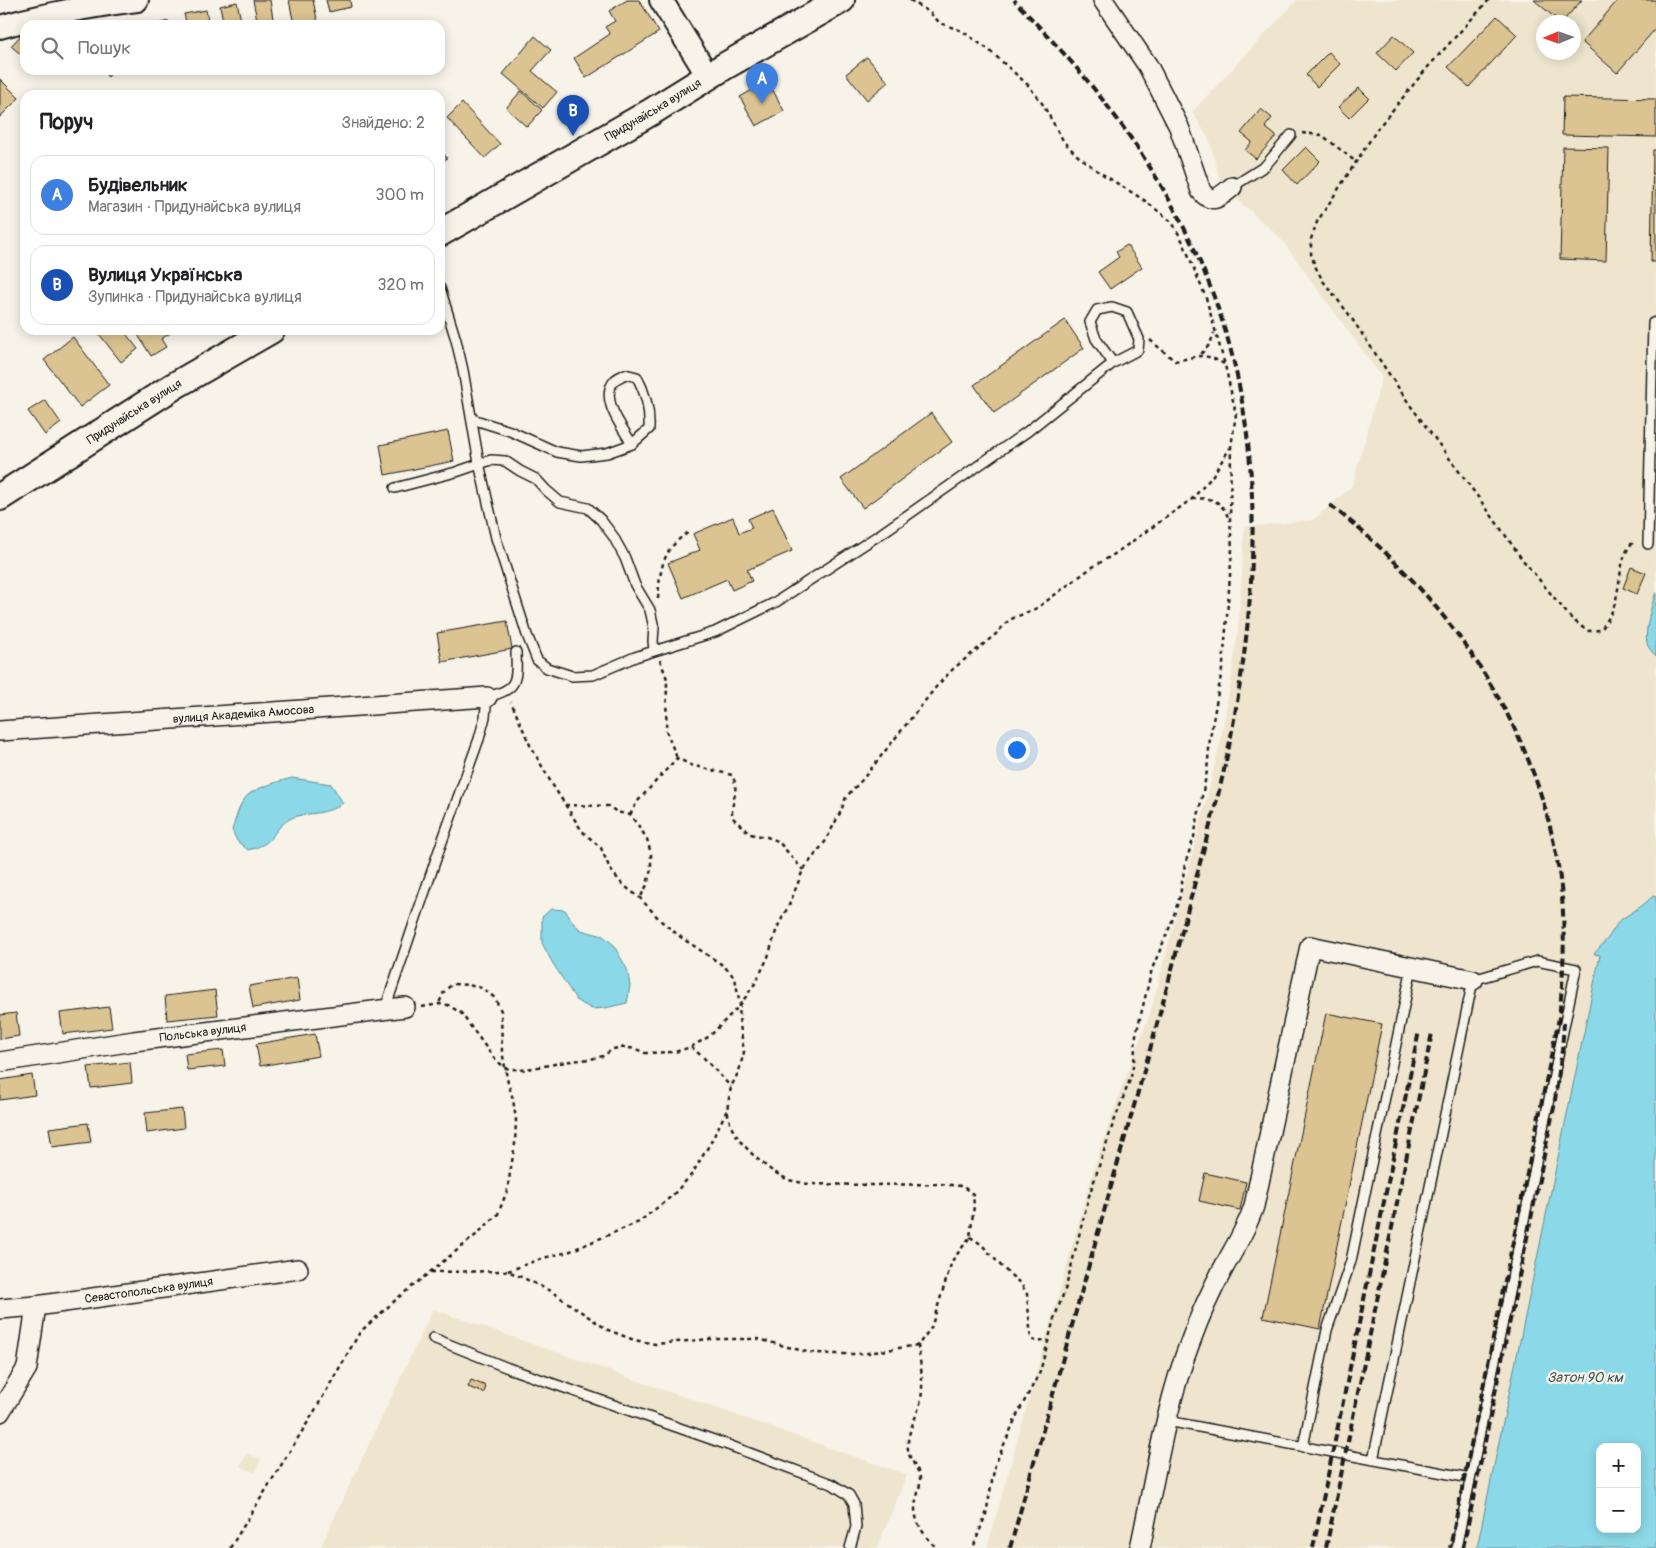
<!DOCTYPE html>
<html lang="uk">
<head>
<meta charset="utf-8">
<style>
  body { margin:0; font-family:Pangolin,sans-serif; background:#f2f2f2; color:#202124 }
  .controls { position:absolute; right:15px; bottom:15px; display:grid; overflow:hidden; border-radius:10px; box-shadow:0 2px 12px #0003 }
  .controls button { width:45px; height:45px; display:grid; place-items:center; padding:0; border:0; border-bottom:1px solid #e0e0e0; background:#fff; color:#202124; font:25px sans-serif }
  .compass { position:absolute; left:1536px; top:15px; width:45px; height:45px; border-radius:50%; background:#fff; box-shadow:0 2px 12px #0003; rotate:268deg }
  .you { position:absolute; left:1016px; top:749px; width:18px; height:18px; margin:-12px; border:4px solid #fff; border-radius:50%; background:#1a73e8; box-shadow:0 0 0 8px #1a73e833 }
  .badge { display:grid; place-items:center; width:32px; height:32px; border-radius:50%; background:#b45309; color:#fff; font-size:16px; font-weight:700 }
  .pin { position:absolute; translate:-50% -41px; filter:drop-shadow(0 1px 2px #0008) }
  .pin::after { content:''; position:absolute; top:26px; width:18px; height:15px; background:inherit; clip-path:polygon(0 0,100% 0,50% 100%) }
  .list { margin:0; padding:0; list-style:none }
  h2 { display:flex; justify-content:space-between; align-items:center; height:65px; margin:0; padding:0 20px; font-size:21px }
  h2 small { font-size:16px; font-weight:400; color:#757577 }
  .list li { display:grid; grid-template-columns:32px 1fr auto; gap:15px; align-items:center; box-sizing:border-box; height:80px; margin:0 10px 10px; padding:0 10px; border:1px solid #e0e0e0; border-radius:15px }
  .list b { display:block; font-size:19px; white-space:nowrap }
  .list p { margin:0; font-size:16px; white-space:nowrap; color:#757577 }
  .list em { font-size:16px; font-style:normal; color:#757577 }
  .icon { flex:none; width:28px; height:28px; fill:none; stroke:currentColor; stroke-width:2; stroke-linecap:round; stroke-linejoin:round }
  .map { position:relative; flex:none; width:1656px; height:1548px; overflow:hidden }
  .search { position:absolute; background:#fff; box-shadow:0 2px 12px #0003; left:20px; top:20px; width:425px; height:55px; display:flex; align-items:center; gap:12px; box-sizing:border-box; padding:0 18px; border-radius:15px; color:#757577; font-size:19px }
  .panel { position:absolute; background:#fff; box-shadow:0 2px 12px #0003; left:20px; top:90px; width:425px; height:245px; border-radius:15px }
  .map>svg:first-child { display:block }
</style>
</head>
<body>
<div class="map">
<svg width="1656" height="1548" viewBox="0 0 1656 1548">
  <rect width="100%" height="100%" fill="#f7f3e8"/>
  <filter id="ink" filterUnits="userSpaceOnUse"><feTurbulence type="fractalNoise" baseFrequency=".02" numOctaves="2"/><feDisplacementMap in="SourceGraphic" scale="10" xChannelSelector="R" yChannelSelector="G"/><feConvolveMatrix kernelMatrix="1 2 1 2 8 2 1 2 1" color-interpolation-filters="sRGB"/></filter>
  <g filter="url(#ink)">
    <path fill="#efe5ce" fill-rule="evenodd" d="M1297,0H1656V897L1653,896L1643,905L1619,921L1608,938L1594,954L1600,955L1477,1548H987L1095,1165L1119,1095L1150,1014L1207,798L1220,743L1230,687L1238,630L1242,573L1244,527L1313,520L1352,486L1382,377L1280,238L1236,198L1235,191L1228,184L1221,183L1209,139L1192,112ZM1544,22H1574V52H1544Z
      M433,1309L907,1475L877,1548H320Z
      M247,1453L261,1459L255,1473L240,1466Z"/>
    <path fill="#8bd9e8" stroke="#5f8d96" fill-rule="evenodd" d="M1656,592V656C1653,653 1648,648 1647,643C1644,632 1652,603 1656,592Z
      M292,778L331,784L343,803C338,806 332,810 326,811C313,815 299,813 288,820C269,833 277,843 248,850L237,841L232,830C236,819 239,803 248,795C255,788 283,780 292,778Z
      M1653,896L1656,897V1548H1477L1600,955L1594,954L1608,938L1619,921L1643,905ZM1600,1447H1637V1529H1600Z
      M551,909L565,910L574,924L581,930L603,936L613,944L627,969L630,986L627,1003L605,1008L592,1009L577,1001L552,962L542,943V917Z"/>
    <path fill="#dbc392" stroke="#1c1c1c" d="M253,0H270L274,25H258Z
      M289,0H313L318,24L294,25Z
      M326,0H350L351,7L329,12Z
      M627,0H639L659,32L586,78L574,58L610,34L605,27L615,21L609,11Z
      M1534,0H1582L1562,22H1560Z
      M1618,0H1656V28L1617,73L1582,42Z
      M237,2L242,25H224L220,6Z
      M206,10L209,25H187L184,14Z
      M1497,16L1517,35L1469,87L1448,67Z
      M169,21L170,25H156V24Z
      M22,34L25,37V58L11,46Z
      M1394,35L1413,53L1396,71L1377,53Z
      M535,36L551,50L532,71L557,92L543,108L503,74Z
      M1329,52L1340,64L1317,87L1306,75Z
      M867,57L888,82L867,100L846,74Z
      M101,70H114L108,77Z
      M0,79L19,98L0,117Z
      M768,81L784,111L756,126L740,97Z
      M1359,88L1369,98L1349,118L1338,107Z
      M521,91L542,110L527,127L506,108Z
      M1563,97L1656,99V137L1562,135Z
      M462,103L500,144L485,158L447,118Z
      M1261,109L1272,118L1265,127L1276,136L1256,159L1245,150L1252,142L1241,133Z
      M1306,147L1320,161L1297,185L1283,170Z
      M1563,147L1609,148L1606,261L1560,259Z
      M440,149L447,158L440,164Z
      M1653,150H1656V262H1651Z
      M1127,245L1142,267L1110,289L1098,272L1119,257L1116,252Z
      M1065,320L1084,348L994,413L974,385Z
      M96,330H123L138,349L121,362Z
      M135,330H175L161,339L166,347L151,356Z
      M73,337L109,385L80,407L44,360Z
      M45,400L61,423L45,435L28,411Z
      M931,413L952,442L863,508L841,479Z
      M448,431L454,461L385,475L380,445Z
      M773,508L792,551L747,570L752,581L732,590L727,579L683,598L668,563L700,550L693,534L733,517L739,533L752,528L748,519Z
      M1631,567L1646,573L1637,594L1623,588Z
      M507,621L512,649L442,662L437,633Z
      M297,978L300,1000L253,1008L249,986Z
      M215,990L218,1015L167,1020L165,996Z
      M109,1007L112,1028L63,1034L60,1013Z
      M16,1013L19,1036L0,1039V1015Z
      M1326,1013L1382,1024L1320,1329L1263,1317Z
      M315,1034L319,1056L260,1066L256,1044Z
      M223,1050L225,1066L187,1070L185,1054Z
      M130,1062L132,1083L91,1088L88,1067Z
      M32,1075L35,1095L0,1100V1080Z
      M182,1109L184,1128L147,1133L145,1113Z
      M88,1123L91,1142L52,1147L49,1128Z
      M1205,1173L1246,1182L1240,1210L1199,1201Z
      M471,1380L486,1386L484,1393L468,1387Z"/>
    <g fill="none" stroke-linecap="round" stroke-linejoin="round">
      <g stroke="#1c1c1c" stroke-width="12">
        <path id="service" d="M1232,187L1265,166L1291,135
          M440,288L456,340L463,370L479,463L496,538L527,635L537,660L547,668L572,676L593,675L635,657L715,632L776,602L882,533L1028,431L1113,363L1138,350L1139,339L1127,312L1112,307L1097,310L1090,322L1096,339L1113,363
          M472,419L510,431L557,452L581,456L607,453L632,444L649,429C650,409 646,394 637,377L625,374C622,376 617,378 615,380C598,398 623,428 632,444
          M395,488L456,472L491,460L505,461L520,471L536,479L546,490L560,502L588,508L601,520L613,536L625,558L635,585L650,610L654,628L653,641L654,650
          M1648,544L1653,323L1656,322
          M385,1009L438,853L479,739L485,717L487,697C517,689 517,683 516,652
          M433,1338L508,1368L728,1445L832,1484L849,1495L854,1504L856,1527L850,1548
          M1167,1421L1470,1478
          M1303,1447L1327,1330L1351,1261L1412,967
          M1373,1460L1473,980L1537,961L1576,969L1456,1548"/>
      </g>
      <g stroke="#1c1c1c" stroke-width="22">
        <g id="minor">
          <path d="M1103,0L1148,66L1179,127L1201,191C1212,205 1220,197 1232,187"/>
          <path id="s1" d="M0,731L487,697"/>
          <path id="s2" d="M0,1062L134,1041L405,1007"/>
          <path id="s3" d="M0,1309L36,1306L298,1269"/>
          <path d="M0,1412L27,1368L36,1306"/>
          <path d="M1140,1548C1155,1479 1165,1406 1191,1340C1200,1315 1211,1291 1224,1267C1235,1247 1247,1228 1254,1206L1310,946L1473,980"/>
        </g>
      </g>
      <g stroke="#1c1c1c" stroke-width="26">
        <path id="tertiary" d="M661,0L708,76
          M0,27C45,14 90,6 137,0"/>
      </g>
      <g stroke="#1c1c1c" stroke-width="30">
        <g id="secondary">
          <path id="s4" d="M440,233L651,112L725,66L841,0"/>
          <path id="s5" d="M0,497L174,386L271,330"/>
        </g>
      </g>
      <path stroke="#1c1c1c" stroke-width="2.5" stroke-dasharray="4 4" stroke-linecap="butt" d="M910,0L929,12L940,23L962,31L989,50L1028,85L1042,103L1064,142L1078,156L1099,172L1144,200L1172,222L1183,242L1206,298L1225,365L1236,414L1231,447L1230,520L1232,549L1226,629L1223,664L1210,738L1207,771L1194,837L1185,864L1180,896L1171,924L1152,969L1136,1035L1134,1061L1131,1077L1112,1127L1089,1196L1066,1287L1054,1319L1040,1372L1018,1413L995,1465L986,1514L973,1548
        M1489,0L1427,68L1378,128L1317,222L1311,239V254L1315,266L1323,281L1348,313L1410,405L1489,512L1522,559L1571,618L1587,631L1601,630C1609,618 1615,608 1617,594C1621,576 1620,559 1631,544H1637
        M1302,133L1322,135L1356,162
        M1150,340L1175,361C1198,357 1202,351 1224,364
        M1201,354L1210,344L1214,333
        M1192,499C1212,497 1221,500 1229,519
        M658,599C660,569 662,549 689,532
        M660,660L667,679L666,731L677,758
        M565,805L608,806L617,812L630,815L638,825L647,839L651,854V869L647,885L640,898
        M630,815L637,802L677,758L691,765L732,775C740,790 731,801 732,817L750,834L767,837L778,841L803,870
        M422,1007L439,1004L448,1005L461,1013L493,1057L505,1068L522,1070L571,1061L591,1059L603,1056L613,1049L623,1047L636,1049L645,1053L675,1052L691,1047L710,1036L740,1005L756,982L768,957L777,928L790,903L803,870L825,842L841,811L846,797L862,780L936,687L953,669L996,634L1009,620L1037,608L1091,568L1113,555L1192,499L1211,478L1230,448
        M691,1047L704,1058L731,1087
        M970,1237L981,1244L1004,1269L1021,1284L1027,1294L1031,1339L1038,1342L1048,1340
        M508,1271L543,1258L568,1252L639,1222L673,1195L692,1174L711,1142L727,1110
        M431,1272L508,1271L530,1281L552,1292L608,1330L634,1340L655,1344L710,1339H758L807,1352L831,1354H862L918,1345L931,1328L952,1261L970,1237L974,1206L973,1194L962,1186L941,1184L870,1185L808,1184L788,1180L771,1170L755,1157L740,1141L731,1127L727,1110L731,1087L739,1071L744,1052L739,1018L740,1005L735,978L724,966L682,938L661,921L640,898L622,884L610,869L601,848L582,831L552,784L530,745L511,702
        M918,1345C920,1362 924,1381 921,1399C918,1417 906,1431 908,1450C909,1460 919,1468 920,1478C921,1489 915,1498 915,1508C915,1524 926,1538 937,1548
        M230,1548L314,1412L360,1332L399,1297L476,1235L498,1214L507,1191L515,1144L516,1120L513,1099L508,1083L502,1051L501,1011L495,998L482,988L468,985L452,984L444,992L439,1003"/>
      <use href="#service" stroke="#f7f3e8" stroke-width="9"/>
      <use href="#minor" stroke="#f7f3e8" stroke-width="19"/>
      <use href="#tertiary" stroke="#f7f3e8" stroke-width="22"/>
      <use href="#secondary" stroke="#f7f3e8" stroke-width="26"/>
      <path stroke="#1c1c1c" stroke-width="4" stroke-dasharray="8 4" stroke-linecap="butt" d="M1330,505C1448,596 1540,729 1560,879C1566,926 1564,972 1559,1018L1450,1548
        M1010,1548C1054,1391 1097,1234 1142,1078C1160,1014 1177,950 1194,886C1206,838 1221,790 1230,741C1254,617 1264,487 1234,363C1211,267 1163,177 1102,99C1075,64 1044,32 1014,0
        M1313,1548L1419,1031
        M1326,1548L1432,1033
        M1463,1548L1554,1107L1562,1050L1564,1023"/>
    </g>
  </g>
  <g text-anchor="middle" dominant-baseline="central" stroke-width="4.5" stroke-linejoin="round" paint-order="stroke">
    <g font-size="12" fill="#1c1c1c" stroke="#f7f3e8">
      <text stroke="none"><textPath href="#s4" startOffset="246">Придунайська вулиця</textPath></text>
      <text stroke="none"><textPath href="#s5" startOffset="159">Придунайська вулиця</textPath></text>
      <text stroke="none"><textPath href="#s1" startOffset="244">вулиця Академіка Амосова</textPath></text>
      <text stroke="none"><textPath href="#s2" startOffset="205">Польська вулиця</textPath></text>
      <text stroke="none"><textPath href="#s3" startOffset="150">Севастопольська вулиця</textPath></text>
    </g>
    <g font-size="14" font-style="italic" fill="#3d5559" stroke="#f7f3e8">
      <text x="1585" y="1377">Затон 90 км</text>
    </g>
  </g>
</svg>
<div class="controls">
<button>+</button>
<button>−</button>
</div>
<svg class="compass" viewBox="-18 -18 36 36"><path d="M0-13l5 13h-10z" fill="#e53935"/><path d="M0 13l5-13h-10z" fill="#757577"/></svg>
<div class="you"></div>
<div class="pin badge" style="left:762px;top:104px;background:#3f7fe0">A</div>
<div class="pin badge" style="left:573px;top:136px;background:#1a4fb4">B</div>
<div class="search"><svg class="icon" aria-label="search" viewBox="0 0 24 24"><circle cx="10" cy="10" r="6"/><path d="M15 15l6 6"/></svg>Пошук</div>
<section class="panel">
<h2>Поруч<small>Знайдено: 2</small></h2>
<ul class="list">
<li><span class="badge" style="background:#3f7fe0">A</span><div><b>Будівельник</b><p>Магазин · Придунайська вулиця</p></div><em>300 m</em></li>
<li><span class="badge" style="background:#1a4fb4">B</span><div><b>Вулиця Українська</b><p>Зупинка · Придунайська вулиця</p></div><em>320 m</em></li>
</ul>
</section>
</div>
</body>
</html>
